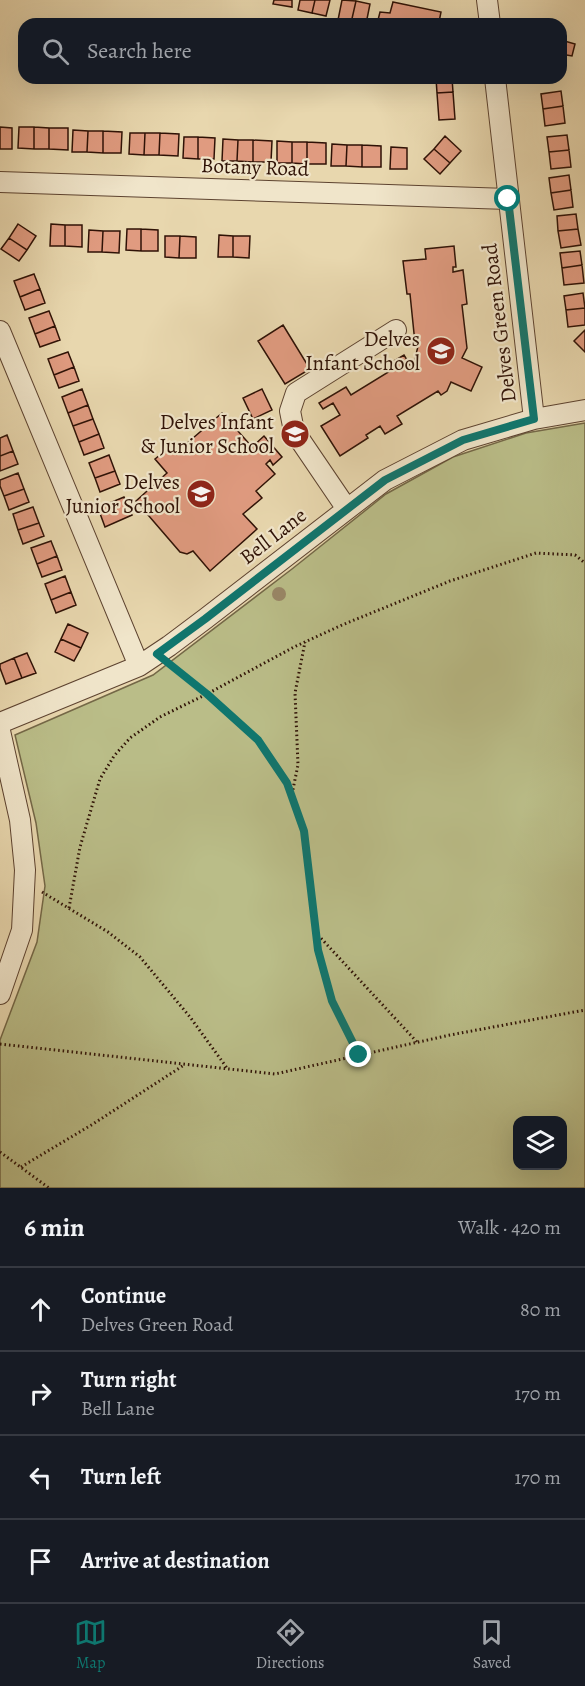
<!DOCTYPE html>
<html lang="en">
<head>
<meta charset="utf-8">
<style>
  body { margin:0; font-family:Alegreya,serif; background:#20242c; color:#f1f3f6 }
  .controls { position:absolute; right:18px; bottom:18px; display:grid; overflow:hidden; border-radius:12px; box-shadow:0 6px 24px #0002 }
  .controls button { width:54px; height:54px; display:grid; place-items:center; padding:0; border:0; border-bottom:2px solid #363941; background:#171b24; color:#f1f3f6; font:30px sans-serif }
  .stop { position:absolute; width:18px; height:18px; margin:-14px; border:4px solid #0f766e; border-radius:50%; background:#fff }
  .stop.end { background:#0f766e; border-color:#fff; box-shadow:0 2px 6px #0008 }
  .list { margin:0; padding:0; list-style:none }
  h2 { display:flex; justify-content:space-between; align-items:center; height:78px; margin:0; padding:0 24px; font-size:26px }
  h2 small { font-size:20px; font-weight:400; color:#9ea1a6 }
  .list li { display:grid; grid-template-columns:39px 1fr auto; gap:18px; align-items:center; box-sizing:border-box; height:84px; padding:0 24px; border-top:2px solid #363941 }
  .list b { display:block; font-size:22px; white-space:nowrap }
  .list p { margin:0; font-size:20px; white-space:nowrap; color:#9ea1a6 }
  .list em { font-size:20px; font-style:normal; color:#9ea1a6 }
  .icon { flex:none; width:33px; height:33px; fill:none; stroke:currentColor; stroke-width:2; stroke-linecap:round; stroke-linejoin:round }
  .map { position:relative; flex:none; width:585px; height:1188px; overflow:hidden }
  .search { position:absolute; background:#171b24; box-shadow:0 6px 24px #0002; left:18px; right:18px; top:18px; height:66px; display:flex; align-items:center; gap:15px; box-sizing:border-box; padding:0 21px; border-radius:18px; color:#9ea1a6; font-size:22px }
  .sheet { height:414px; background:#171b24 }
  nav { display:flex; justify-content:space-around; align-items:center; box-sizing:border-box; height:84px; border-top:2px solid #363941; background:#171b24; font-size:16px; color:#9ea1a6 }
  nav a { display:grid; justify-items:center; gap:3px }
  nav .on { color:#0f766e }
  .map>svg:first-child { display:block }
</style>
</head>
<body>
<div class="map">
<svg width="585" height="1188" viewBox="0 0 585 1188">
  <rect width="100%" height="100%" fill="#e8d7ae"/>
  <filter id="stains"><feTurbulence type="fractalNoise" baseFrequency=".00333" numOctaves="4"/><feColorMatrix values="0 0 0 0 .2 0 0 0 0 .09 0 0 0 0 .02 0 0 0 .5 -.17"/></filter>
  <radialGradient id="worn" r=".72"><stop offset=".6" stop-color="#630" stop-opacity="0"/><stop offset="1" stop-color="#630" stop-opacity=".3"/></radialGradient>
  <path fill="#babd88" stroke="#746847" stroke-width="1.5" fill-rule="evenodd" d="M585,423V1188H0V1040L37,942L45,886L36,823L15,735L153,675L292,569L386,494L453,457L526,433ZM518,1120H562V1166H518Z"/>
  <path fill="#e09b80" stroke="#2f1206" stroke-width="1.5" d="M274,0H292V7L273,4Z
    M300,0H315L312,13L298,10Z
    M315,0H330L326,16L312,13Z
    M342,0L356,1L351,23L338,20Z
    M356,1L370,4L366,24L351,23Z
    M393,2L441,12L439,22L446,24H377L380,12L390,13Z
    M561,40L575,44L572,56L561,54Z
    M436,78H452L453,92L437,93Z
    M561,91L563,106L543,109L541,94Z
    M453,92L455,119L439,120L437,93Z
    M563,106L565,123L545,126L543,109Z
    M0,127L12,128V149H0Z
    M19,127H34V149L18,148Z
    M34,127L49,128V149H34Z
    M49,128H68V150L49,149Z
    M73,130L88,131L87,152H72Z
    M88,131H103V153L87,152Z
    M103,131L122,132L121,153H103Z
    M130,133H145L144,155L129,154Z
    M145,133H160L159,155H144Z
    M160,133L179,134L178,156L159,155Z
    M567,135L569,150L549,152L547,137Z
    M445,136L461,151L450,163L434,149Z
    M184,137H198V159L183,158Z
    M198,137L215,138L214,159H198Z
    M223,139L238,140L237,161H222Z
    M238,140H253V162L237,161Z
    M253,140L272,141L271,162H253Z
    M277,141L292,142V163H277Z
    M292,142H307V164L292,163Z
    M307,142L326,143V164H307Z
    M332,144L347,145L346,166H331Z
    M347,145H362V167L346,166Z
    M362,145L381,146V167H362Z
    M391,147L407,148V169H390Z
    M434,149L450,163L440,174L424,159Z
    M569,150L571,167L551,169L549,152Z
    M569,175L571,190L551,193L549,178Z
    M571,190L573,207L554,210L551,193Z
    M576,214L578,229L558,231L557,216Z
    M18,224L36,236L27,250L9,238Z
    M51,224L65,225V246H50Z
    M65,225H82V247L65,246Z
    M127,229H141V251L126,250Z
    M141,229L158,230V251H141Z
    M578,229L581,245L561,248L558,231Z
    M89,230L103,231L102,252H88Z
    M103,231H120L119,253L102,252Z
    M219,235L233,236V257H218Z
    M165,236H180L179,258L165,257Z
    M180,236L196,237V258H179Z
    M233,236H250L249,258L233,257Z
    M9,238L27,250L19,261L1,249Z
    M454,246L456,267H453V272L463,270L467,304L462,305L467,348L462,358L482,367L471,391L451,382L447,391L441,395L438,391L397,416L402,424L385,434L380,426L366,435L368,438L340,456L321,426L340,415L333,403L323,409L319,403L346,387L351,395L395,368L392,362L404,355L410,365L414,363L419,342L415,343L410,294H407L403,261L426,259L425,249Z
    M580,251L582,265L562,268L560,253Z
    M582,265L584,283L564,285L562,268Z
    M34,274L40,289L20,297L14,281Z
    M40,289L45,303L25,310L20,297Z
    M583,293L585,308L566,310L564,296Z
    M585,308V325L568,327L566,310Z
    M49,311L55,326L35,334L29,318Z
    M283,325L310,369L285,384L258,341Z
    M55,326L60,340L40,347L35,334Z
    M585,330V352L574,341Z
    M68,352L74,367L54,375L48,359Z
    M74,367L79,381L59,388L54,375Z
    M82,389L88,405L68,413L62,397Z
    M262,389L272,410L253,419L243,398Z
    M88,405L93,419L73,426L68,413Z
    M222,413L252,447L264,436L282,457L273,465L270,460L266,464L275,474L256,491L262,498L243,514L257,529L210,571L193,551L187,554L180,552L136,501L167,473L155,459L167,449L165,446L170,442L178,451Z
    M93,419L99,434L79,442L73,426Z
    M99,434L104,448L84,455L79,442Z
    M7,435L13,451L0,456V438Z
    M13,451L18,464L0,471V456Z
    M109,455L115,471L95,478L89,463Z
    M115,471L120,484L100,492L95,478Z
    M18,473L24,489L4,496L0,486V480Z
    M24,489L29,502L9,510L4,496Z
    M124,497L132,515L105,527L98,508Z
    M33,507L39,523L18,530L13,514Z
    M39,523L44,536L23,544L18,530Z
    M51,541L57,556L37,564L31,548Z
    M57,556L62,570L42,577L37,564Z
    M65,576L71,592L51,600L45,584Z
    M71,592L76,605L56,613L51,600Z
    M68,624L88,633L81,648L61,639Z
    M61,639L81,648L74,661L55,652Z
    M27,653L36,673L22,678L14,658Z
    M14,658L22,678L6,684L0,668V664Z"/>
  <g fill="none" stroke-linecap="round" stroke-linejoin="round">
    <g stroke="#5d4330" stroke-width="22">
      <path id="minor" d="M487,0L490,24
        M495,78L534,419
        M0,182L508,199
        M0,331L139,666
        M347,509L294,431L290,411L296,393L396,330
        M0,723L139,666L169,646L205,619L385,480L463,440L534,419L585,410
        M0,731L20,820L25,870L22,930L0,994"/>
    </g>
    <path stroke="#2f1206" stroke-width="3" stroke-dasharray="1.5 3" stroke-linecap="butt" d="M173,666L207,694L258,740L287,783L304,831L318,950L332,1001L359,1055
      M292,794L298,765L295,693L305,642
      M42,892L108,932L140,957L190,1017L227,1068
      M69,908L80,847L100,779L114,756L130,738L160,717L207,694L294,647L342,625L450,581L536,553L575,555L585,563
      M318,935L417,1042
      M0,1044L275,1074L450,1035L585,1010
      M0,1152L49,1188
      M21,1167L93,1124L184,1065"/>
    <use href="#minor" stroke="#f0e5ca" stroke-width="20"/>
  </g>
  <circle fill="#998767" cx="279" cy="594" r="7"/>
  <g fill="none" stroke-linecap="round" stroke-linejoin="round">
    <path stroke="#0f766e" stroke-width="8" d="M359,1055L332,1001L318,950L304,831L287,783L258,740L207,694L157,654L205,619L385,480L463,440L534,419L508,199"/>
  </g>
  <defs>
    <g id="school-disc" transform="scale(1.5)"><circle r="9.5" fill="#8f2418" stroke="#f0e5ca"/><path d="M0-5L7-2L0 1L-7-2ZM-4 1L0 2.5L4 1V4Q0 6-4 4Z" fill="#fff"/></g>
  </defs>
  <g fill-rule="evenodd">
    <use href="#school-disc" x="441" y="351"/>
    <use href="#school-disc" x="295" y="434"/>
    <use href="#school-disc" x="201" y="494"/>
  </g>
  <g text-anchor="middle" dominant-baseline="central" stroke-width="4.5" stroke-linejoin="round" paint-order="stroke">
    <g font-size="21" fill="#2f1206" stroke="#f0e5ca">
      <text transform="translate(255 167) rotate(2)">Botany Road</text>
      <text transform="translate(499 323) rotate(-97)">Delves Green Road</text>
      <text transform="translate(273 536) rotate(-38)">Bell Lane</text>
    </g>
    <g font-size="21" fill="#2f1206" stroke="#f0e5ca" text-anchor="end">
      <text x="420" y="339">Delves<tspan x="420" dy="24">Infant School</tspan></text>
      <text x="274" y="422">Delves Infant<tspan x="274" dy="24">&amp; Junior School</tspan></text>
      <text x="180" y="482">Delves<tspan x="180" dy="24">Junior School</tspan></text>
    </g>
  </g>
  <rect width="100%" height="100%" filter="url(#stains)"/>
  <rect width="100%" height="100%" fill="url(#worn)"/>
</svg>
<div class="controls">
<button><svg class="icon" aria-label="layers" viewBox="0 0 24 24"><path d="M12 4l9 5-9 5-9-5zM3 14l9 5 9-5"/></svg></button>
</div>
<div class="stop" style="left:508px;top:199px"></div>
<div class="stop end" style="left:359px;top:1055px"></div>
<div class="search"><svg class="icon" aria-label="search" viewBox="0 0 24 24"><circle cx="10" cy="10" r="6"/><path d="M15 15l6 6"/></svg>Search here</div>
</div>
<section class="sheet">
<h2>6 min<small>Walk · 420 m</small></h2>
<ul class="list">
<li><svg class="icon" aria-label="ahead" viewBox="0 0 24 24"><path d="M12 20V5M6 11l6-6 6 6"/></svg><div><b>Continue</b><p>Delves Green Road</p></div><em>80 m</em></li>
<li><svg class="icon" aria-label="right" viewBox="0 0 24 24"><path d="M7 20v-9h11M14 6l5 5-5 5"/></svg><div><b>Turn right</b><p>Bell Lane</p></div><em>170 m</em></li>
<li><svg class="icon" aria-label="left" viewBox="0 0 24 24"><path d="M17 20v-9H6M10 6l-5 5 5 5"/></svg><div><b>Turn left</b></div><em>170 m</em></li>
<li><svg class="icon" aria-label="arrive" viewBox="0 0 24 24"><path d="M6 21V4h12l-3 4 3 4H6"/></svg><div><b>Arrive at destination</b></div></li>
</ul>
</section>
<nav>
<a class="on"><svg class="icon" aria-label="map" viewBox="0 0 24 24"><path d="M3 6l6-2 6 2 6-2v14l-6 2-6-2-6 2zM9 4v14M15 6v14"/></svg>Map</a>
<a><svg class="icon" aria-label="directions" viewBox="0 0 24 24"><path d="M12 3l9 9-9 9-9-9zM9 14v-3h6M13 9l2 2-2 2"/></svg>Directions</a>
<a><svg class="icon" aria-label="saved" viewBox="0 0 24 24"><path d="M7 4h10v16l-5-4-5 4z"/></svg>Saved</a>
</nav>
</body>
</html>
